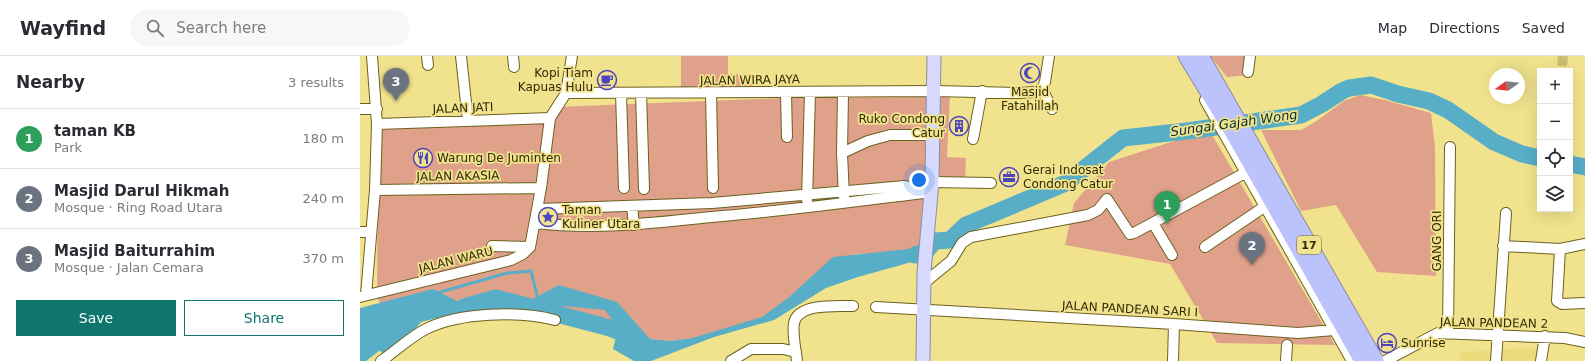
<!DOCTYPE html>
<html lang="en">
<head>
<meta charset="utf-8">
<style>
  body { margin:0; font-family:"DejaVu Sans",sans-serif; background:#f7f7f7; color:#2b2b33 }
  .controls { position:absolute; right:12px; top:12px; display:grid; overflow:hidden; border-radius:0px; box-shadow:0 4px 16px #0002 }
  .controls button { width:36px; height:36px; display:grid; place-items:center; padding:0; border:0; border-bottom:1px solid #e1e1e2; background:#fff; color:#2b2b33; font:20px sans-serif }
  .compass { position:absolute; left:1129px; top:12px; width:36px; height:36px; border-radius:50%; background:#fff; box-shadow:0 4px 16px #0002; rotate:255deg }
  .you { position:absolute; left:559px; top:124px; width:14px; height:14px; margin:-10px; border:3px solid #fff; border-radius:50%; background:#1a73e8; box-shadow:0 0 0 6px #1a73e833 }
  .badge { display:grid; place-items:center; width:26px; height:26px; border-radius:50%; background:#0f766e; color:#fff; font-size:13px; font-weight:700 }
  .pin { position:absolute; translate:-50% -33px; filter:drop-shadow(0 1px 2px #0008) }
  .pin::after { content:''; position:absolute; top:21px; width:14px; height:12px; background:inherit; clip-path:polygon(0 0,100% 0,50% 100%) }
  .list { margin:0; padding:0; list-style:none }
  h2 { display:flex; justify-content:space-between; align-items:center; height:52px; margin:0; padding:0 16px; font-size:17px }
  h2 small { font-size:13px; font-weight:400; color:#7c7c81 }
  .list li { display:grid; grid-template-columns:26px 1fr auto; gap:12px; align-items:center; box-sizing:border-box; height:60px; padding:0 16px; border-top:1px solid #e1e1e2 }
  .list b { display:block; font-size:15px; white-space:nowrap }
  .list p { margin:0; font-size:13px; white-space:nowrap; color:#7c7c81 }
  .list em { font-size:13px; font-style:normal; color:#7c7c81 }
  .actions { display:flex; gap:8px; padding:12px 16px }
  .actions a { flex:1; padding:9px 0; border:1px solid #0f766e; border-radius:0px; text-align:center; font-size:14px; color:#0f766e }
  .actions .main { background:#0f766e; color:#fff }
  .icon { flex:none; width:22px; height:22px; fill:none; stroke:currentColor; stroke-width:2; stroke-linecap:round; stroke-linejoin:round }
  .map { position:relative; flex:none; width:1225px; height:305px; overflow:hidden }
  header { display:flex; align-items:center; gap:24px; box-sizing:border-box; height:56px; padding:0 20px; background:#fff; border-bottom:1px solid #e1e1e2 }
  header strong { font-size:19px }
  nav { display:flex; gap:22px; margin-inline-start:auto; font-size:14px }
  .search { width:280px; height:36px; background:#f7f7f7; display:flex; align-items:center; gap:10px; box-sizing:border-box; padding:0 14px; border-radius:22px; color:#7c7c81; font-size:15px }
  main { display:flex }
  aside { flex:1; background:#fff }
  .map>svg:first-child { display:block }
</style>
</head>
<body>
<header>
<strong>Wayfind</strong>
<div class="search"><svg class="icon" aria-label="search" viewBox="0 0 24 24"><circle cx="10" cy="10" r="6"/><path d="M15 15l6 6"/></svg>Search here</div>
<nav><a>Map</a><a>Directions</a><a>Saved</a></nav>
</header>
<main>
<aside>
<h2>Nearby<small>3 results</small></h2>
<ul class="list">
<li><span class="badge" style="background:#2e9e5b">1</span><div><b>taman KB</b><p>Park</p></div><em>180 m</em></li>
<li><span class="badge" style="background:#6b7280">2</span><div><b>Masjid Darul Hikmah</b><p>Mosque · Ring Road Utara</p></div><em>240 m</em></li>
<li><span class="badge" style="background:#6b7280">3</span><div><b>Masjid Baiturrahim</b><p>Mosque · Jalan Cemara</p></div><em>370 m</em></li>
</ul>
<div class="actions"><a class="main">Save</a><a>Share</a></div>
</aside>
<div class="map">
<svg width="1225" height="305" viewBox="0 0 1225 305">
  <rect width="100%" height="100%" fill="#f1e38d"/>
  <path fill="#ecdc7d" d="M1183,291L1181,305H1100V296Z"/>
  <path fill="#e0a18b" d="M321,0H368V18H394V37L321,38Z
    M850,0H892L891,19L867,21Z
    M577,38L590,39L587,101L606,102L605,130L575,129Z
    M1000,39L1025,44L1071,57L1075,91L1076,220L1017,216L976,149L941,155L901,74H941L958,64L984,45Z
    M571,41L569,138L565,196L495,198L403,262L332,282L310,285L290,283L136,242L33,273L17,241L18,71L190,63L196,51L425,42Z
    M851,77L975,289L857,287L810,208L705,189L714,147L749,106L836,78Z"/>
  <path fill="#58adc7" d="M577,190L573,200L498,221L466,232L414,264L354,281L291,305H274L253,293L258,272L245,254L203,250L159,256L112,253L61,266L45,286L26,300L10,286L0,296V252L73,233L99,246L129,245L165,247L199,229L257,246L290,283L310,285L332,282L402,261L428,242L473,201Z"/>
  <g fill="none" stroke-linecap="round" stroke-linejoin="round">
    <path stroke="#58adc7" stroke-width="3" d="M77,237L147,217L171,215L178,243"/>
    <path stroke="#58adc7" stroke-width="17" d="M1210,108L1225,111
      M555,199L565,196L575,185L590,184L606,169L706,127L763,82L827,75L941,59L962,48L982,35L989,32L1011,29L1038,38L1069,45L1088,54L1134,86L1162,98L1180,102
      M104,251L136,242L250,272L278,283
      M0,299L32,274"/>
    <path stroke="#cabe72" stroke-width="10" stroke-dasharray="10 5" stroke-linecap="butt" d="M1202,10L1203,0"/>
    <g stroke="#6c611f" stroke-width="12">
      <path id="minor" d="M67,0L68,9
        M101,0L108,65
        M153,0L154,11
        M888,16L890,0
        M682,33L685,26L689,0
        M682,33L692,53
        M206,37L575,35L659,37L675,36L682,33
        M261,37L264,132
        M281,37L284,133
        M426,37L427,81
        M483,37L482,97L484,141
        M351,38L353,132
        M845,44L992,305
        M0,53H17
        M17,68L190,62
        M613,83L622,35
        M482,97L508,85L530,79H573
        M572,126L631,127
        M15,134L181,132
        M447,144L450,37
        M272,150L274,169
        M178,153L352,147L545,130L549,131L552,138
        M176,167C235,174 293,167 351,161C425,155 498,145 571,136
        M793,167L812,199
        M0,176H11
        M132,190L170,191
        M1143,190L1200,193L1197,245L1202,248L1225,247
        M845,191L904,151
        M1200,193L1225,188
        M564,227L591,205L602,187L611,181L728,159L738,154L747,143L770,178L774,177L885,117
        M6,239L15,134L17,68L12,0
        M0,241L151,204L163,198L170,191L181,132L190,62L206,37L212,0
        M516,251L814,268L938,277L974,274
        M1088,278L1090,91
        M21,305C36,295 50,281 66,273C100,256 159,255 195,264
        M371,305L391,293H423L436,296
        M437,305C436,294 432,279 434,267C438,247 477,250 493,250
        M813,305L814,268
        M926,305L927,289
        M1025,305L1078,277L1205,282L1225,286
        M1136,305L1146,157
        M1181,305L1185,280"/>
    </g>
    <g stroke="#8b8da5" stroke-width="15">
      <path id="major" d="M563,305L564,216L572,126L574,0"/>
    </g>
    <g stroke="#8b8da5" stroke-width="17">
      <path id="highway" d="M826,0L873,77L1002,305
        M841,0L1016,305"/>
    </g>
    <use href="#minor" stroke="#fff" stroke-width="10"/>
    <use href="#major" stroke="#d7dafd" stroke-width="13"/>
    <use href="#highway" stroke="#bcc2fb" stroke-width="15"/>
  </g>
  <defs>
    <g id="mosque-ring" transform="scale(1)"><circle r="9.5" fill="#f1e38d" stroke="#4e45bc" stroke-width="1.5"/><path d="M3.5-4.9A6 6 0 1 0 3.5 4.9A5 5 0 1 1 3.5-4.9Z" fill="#4e45bc"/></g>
    <g id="cafe-ring" transform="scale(1)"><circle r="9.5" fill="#f1e38d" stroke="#4e45bc" stroke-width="1.5"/><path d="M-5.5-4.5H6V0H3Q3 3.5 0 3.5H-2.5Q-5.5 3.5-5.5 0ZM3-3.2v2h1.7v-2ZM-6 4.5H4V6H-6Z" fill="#4e45bc"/></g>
    <g id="building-ring" transform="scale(1)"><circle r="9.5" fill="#f1e38d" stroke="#4e45bc" stroke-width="1.5"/><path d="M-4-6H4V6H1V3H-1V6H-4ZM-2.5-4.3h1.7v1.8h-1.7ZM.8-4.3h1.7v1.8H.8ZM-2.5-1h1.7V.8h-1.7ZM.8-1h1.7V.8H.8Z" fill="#4e45bc"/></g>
    <g id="restaurant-ring" transform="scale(1)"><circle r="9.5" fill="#f1e38d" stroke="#4e45bc" stroke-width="1.5"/><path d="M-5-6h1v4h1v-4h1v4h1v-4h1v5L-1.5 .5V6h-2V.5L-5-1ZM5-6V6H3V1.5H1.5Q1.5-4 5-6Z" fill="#4e45bc"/></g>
    <g id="office-ring" transform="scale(1)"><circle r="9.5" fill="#f1e38d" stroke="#4e45bc" stroke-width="1.5"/><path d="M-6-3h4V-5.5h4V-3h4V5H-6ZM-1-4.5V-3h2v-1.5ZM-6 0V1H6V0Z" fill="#4e45bc"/></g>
    <g id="sight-ring" transform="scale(1)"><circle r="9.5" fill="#f1e38d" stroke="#4e45bc" stroke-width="1.5"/><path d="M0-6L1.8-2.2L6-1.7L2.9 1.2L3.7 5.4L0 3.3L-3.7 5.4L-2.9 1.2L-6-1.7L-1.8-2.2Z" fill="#4e45bc"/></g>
    <g id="hotel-ring" transform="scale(1)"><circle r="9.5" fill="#f1e38d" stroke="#4e45bc" stroke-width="1.5"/><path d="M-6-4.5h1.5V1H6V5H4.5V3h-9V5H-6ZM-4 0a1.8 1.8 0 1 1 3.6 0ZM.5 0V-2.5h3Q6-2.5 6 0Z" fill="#4e45bc"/></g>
  </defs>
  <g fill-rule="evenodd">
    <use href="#mosque-ring" x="670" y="17"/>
    <use href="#cafe-ring" x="247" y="24"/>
    <use href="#building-ring" x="599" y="70"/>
    <use href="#restaurant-ring" x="63" y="102"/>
    <use href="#office-ring" x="649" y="121"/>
    <use href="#sight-ring" x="188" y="161"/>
    <use href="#hotel-ring" x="1027" y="287"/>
  </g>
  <g text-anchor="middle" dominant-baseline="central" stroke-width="3.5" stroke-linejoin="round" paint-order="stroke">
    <rect fill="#f1e38d" stroke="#6a622e" stroke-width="1" x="937" y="180" width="24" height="18" rx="3"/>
    <g font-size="11" font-weight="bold" fill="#302a05">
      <text x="949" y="189">17</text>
    </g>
    <g font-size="12" fill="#302a05" stroke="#f1e38d" text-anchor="start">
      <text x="233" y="17" text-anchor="end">Kopi Tiam<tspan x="233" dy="14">Kapuas Hulu</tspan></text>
      <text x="670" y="36" text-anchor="middle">Masjid<tspan x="670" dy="14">Fatahillah</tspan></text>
      <text x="585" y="63" text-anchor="end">Ruko Condong<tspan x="585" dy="14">Catur</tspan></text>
      <text x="77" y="102">Warung De Juminten</text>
      <text x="663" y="114">Gerai Indosat<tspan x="663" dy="14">Condong Catur</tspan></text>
      <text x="202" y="154">Taman<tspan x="202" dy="14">Kuliner Utara</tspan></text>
      <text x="1041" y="287">Sunrise</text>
    </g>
    <g font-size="12" fill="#302a05" stroke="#f1e38d">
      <text transform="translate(390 24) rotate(-1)">JALAN WIRA JAYA</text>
      <text transform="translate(103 52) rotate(-2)">JALAN JATI</text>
      <text transform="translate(98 120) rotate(-1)">JALAN AKASIA</text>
      <text transform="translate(1077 185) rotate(-90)">GANG ORI</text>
      <text transform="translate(96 204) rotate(-14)">JALAN WARU</text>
      <text transform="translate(770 253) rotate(3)">JALAN PANDEAN SARI I</text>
      <text transform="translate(1134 267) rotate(1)">JALAN PANDEAN 2</text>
    </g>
    <g font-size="13" font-style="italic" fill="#042e39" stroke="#f1e38d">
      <text transform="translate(874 67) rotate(-8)">Sungai Gajah Wong</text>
    </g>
  </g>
</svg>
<div class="controls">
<button>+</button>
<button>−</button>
<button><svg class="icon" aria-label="locate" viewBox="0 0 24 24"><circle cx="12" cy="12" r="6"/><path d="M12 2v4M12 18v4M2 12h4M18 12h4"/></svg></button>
<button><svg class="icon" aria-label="layers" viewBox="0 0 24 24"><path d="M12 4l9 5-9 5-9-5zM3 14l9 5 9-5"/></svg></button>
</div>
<svg class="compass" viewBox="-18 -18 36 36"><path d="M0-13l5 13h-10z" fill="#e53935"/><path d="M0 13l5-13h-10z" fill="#7c7c81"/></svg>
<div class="you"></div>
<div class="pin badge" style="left:807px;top:168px;background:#2e9e5b">1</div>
<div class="pin badge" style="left:892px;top:209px;background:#6b7280">2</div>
<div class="pin badge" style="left:36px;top:45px;background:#6b7280">3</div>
</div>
</main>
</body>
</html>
